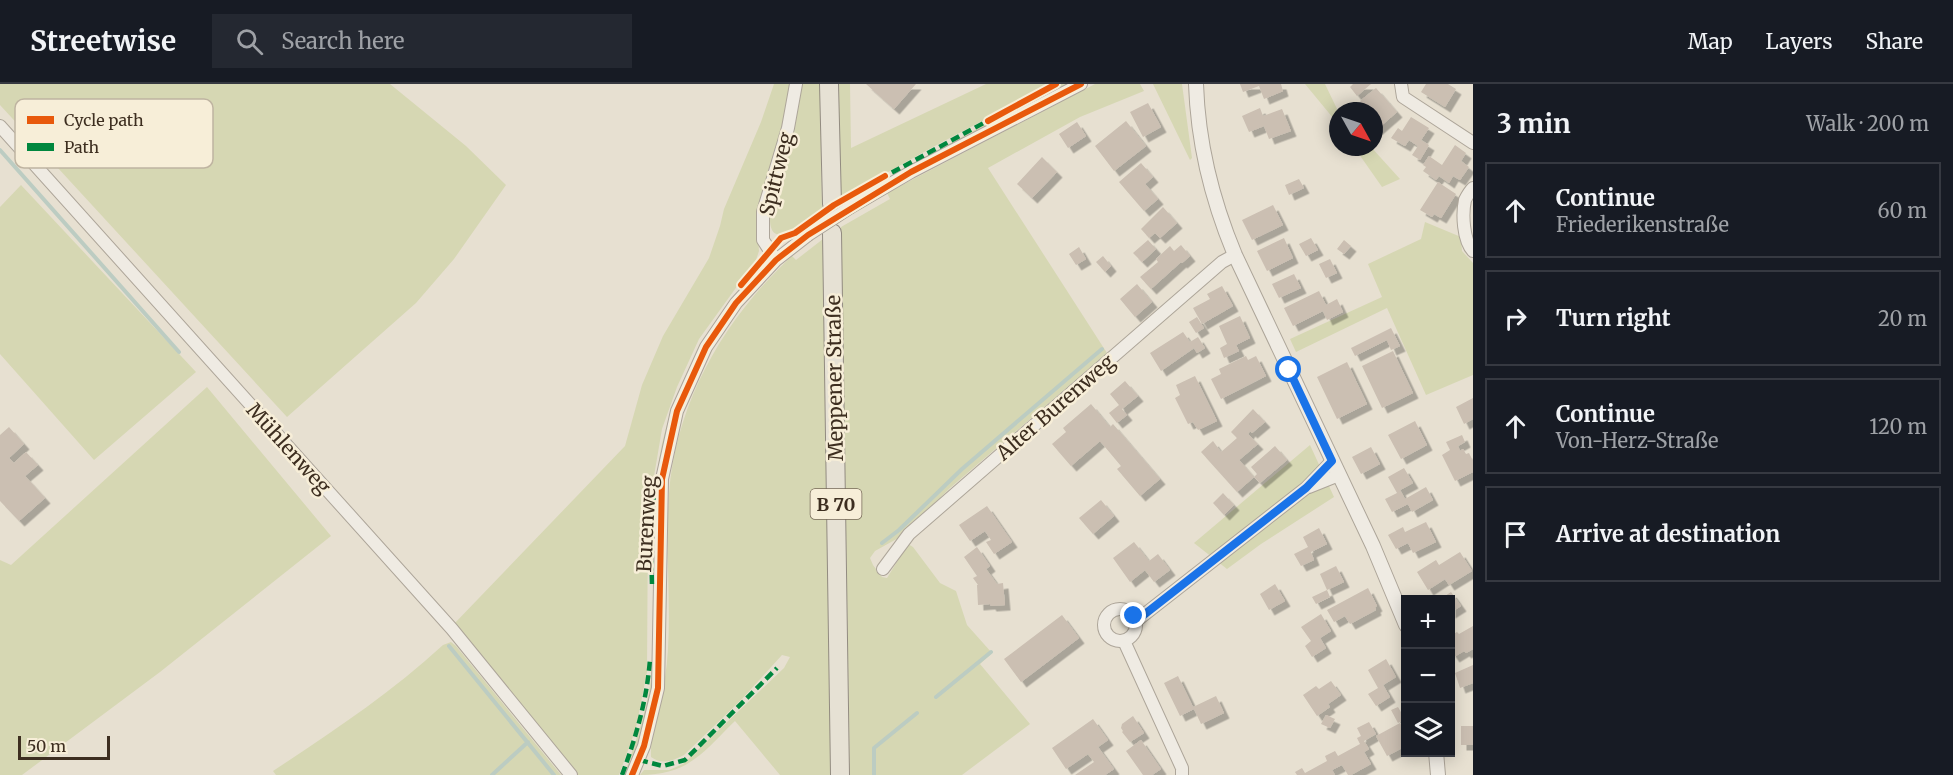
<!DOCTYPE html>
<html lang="en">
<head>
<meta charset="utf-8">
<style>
  body { margin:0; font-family:Merriweather,serif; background:#242831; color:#f1f3f6 }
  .controls { position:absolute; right:18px; bottom:18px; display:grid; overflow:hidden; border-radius:0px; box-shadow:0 3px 15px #0003 }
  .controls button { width:54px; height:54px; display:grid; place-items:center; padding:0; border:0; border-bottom:2px solid #363941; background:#171b24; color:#f1f3f6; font:30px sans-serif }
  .compass { position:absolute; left:1329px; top:18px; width:54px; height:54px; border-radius:50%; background:#171b24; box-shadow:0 3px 15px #0003; rotate:130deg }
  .scale { position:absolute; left:18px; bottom:15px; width:92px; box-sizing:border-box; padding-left:6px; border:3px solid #3d2e20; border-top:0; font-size:16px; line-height:21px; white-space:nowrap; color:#3d2e20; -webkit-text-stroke:4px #f7eed8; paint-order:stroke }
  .stop { position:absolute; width:18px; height:18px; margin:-14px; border:4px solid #1a73e8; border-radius:50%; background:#fff }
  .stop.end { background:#1a73e8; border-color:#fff; box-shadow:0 2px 6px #0008 }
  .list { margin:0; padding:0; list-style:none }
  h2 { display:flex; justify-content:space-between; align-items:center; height:78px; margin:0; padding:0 24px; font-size:26px }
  h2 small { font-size:20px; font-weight:400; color:#9ea1a6 }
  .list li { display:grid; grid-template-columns:39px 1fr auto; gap:18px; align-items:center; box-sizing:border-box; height:96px; margin:0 12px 12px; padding:0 12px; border:2px solid #363941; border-radius:0px }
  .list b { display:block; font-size:22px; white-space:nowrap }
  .list p { margin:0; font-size:20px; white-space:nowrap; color:#9ea1a6 }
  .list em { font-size:20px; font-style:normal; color:#9ea1a6 }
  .icon { flex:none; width:33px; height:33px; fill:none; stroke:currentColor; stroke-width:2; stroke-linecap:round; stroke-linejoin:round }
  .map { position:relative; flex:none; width:1473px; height:691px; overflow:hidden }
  header { display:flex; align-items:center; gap:36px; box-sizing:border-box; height:84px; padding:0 30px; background:#171b24; border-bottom:2px solid #363941 }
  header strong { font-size:28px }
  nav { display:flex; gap:33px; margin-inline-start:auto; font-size:21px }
  .search { width:420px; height:54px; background:#242831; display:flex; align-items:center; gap:15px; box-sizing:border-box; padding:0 21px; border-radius:0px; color:#9ea1a6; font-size:22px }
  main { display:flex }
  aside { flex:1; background:#171b24 }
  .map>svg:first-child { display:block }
</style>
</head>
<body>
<header>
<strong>Streetwise</strong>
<div class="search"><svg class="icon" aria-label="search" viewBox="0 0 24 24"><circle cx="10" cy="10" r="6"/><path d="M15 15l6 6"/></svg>Search here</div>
<nav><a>Map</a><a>Layers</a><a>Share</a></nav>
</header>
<main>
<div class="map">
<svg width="1473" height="691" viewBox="0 0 1473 691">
  <defs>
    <filter id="shadow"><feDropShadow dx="5.5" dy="5.5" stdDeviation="0" flood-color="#0004"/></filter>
  </defs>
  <rect width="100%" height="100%" fill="#e7e0d1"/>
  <path fill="#d6d7b3" d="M0,0H390L466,62L506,101L454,175L416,219L287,333L0,21Z
    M774,0H792L788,27L757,138L759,167L756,176L699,255L677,303L662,345L648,428L647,588L636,644L619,691H573L453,541L625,362L642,301L663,252L709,174L720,142L724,125L761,38Z
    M801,0H820L822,126L788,151C782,151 775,152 772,146C762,125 791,61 795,37C798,25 799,12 801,0Z
    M838,0H850L851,64L986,0H1052L931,64L840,115Z
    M1060,0H1068L894,91L893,90Z
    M1095,0H1140L1144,7L1080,33L988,84L1107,269L950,404L902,452L875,467L870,474L873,481L882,493L887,494L908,460L913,463L940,499L956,507L967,541L992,569L980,580L1030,640L962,691H850L841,143L890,115L887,109Z
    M1153,0H1182L1192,74L1190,76Z
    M1305,0H1325L1338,27V40Z
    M1354,63H1371L1400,95L1382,103Z
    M21,101L196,288L94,376L0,270V123Z
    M1425,138L1461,153L1462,167L1473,179V291L1426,311L1387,224L1296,268L1290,255L1382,213L1368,180L1421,155Z
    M823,155L834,691H780L735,637C703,668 689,691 640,691L644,686H669L683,680L784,584L790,573L782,571L741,616L684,671C673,677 662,681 651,673C650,658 655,643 658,628C663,607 667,586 668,565C671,514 665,461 669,410C676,317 725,234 792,172L796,176Z
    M755,185L671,337L654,590L640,657L627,691H624C636,657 649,622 652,586C658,521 650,456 657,391C666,310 706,247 755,185Z
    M207,303L331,452L160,588L22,691H0V476L11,481Z
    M1310,361L1334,413L1261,460L1227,485L1194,459Z
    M451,558L456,562L561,691H276L273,687C332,648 391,609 443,561Z"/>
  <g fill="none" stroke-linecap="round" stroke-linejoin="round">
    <path stroke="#bcccc2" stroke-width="4" d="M0,66L179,268
      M882,459L899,446L962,385L1102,265
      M449,562L554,691
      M936,613L991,568
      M492,691L528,658
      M874,691V664L917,629"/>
  </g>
  <path fill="#cbbfb2" filter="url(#shadow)" d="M866,0H916L894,25Z
    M1240,0H1281L1283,7L1264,15L1259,2L1243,8Z
    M1353,0H1371L1357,12L1350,3Z
    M1426,0H1448L1456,5L1445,23L1421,8Z
    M1376,4L1397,28L1374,48V27H1368L1360,17Z
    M1148,19L1161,43L1143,53L1130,28Z
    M1260,24L1263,32L1282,25L1291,47L1269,55L1264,42L1249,48L1242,32Z
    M1411,33L1429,44L1421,56L1429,61L1420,76L1412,71L1418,62L1409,56L1405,62L1391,54L1398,44L1402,47Z
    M1126,37L1146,62L1114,87L1095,62Z
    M1077,38L1086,52L1068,64L1059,50Z
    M1455,61L1466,69L1461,77L1469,83L1460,96L1453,92L1449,99L1439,92L1436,96L1423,87L1426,83L1423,81L1429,72L1442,81Z
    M1042,73L1057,88L1032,114L1017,100Z
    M1141,79L1153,93L1145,100L1158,115L1144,127L1119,98Z
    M1299,95L1304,104L1289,111L1285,101Z
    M1438,98L1456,110L1441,134L1434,130L1432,133L1420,126Z
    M1273,121L1283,141L1252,156L1242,136Z
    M1163,123L1177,139L1160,154L1155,149L1149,154L1141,145Z
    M1284,154L1293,174L1267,187L1257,167Z
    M1311,154L1318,166L1306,172L1299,160Z
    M1148,156L1156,165L1142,178L1133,169Z
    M1344,156L1351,162L1344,170L1337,165Z
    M1181,161L1190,172L1182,179L1181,178L1151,205L1140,193L1158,178L1156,175L1170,162L1174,167Z
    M1079,163L1086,175L1076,181L1069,170Z
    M1103,172L1111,182L1105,188L1096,178Z
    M1330,175L1337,189L1326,194L1319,180Z
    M1294,190L1301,204L1279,214L1272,200Z
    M1137,200L1152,218L1135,233L1120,215Z
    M1222,202L1233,222L1202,240L1193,224L1210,215L1207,210Z
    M1319,207L1326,221L1337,215L1343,228L1327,236L1323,227L1293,242L1284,224Z
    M1240,232L1250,254L1236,261L1239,267L1224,274L1220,264L1227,260L1219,242Z
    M1197,233L1204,244L1196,249L1189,238Z
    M1391,244L1400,262L1391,266L1387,256L1355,272L1351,264Z
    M1183,248L1190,258L1198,253L1205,264L1197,269L1194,264L1161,287L1150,269Z
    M1393,267L1413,309L1382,324L1362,282Z
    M1246,272L1248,276L1256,272L1266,292L1221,315L1211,295L1221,290L1219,285Z
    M1347,278L1367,320L1337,335L1317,293Z
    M1195,292L1217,337L1198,346L1193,338L1188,340L1175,314L1180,311L1176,301Z
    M1125,297L1138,312L1122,325L1127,331L1117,339L1109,329L1119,321L1110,310Z
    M1473,314V335L1464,340L1456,323Z
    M1091,320L1110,343L1113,340L1160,395L1140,412L1117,385L1121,382L1100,357L1071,382L1052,360L1066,348L1063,344Z
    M1253,325L1265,338L1252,349L1250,347L1248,350L1258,360L1239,376L1254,393L1237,408L1201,368L1213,357L1221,368L1237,354L1231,348Z
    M1415,337L1427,361L1401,375L1388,351Z
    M9,343L24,360L9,374L14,379L26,368L38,381L25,392L45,414L19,437L0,417V351Z
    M1462,351L1465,358L1458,362L1460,367L1463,365L1466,370L1469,369L1473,377V388L1455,397L1442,371L1450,366L1446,358Z
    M1275,362L1287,376L1260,399L1254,393L1257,390L1251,383Z
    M1371,363L1380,380L1361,390L1352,373Z
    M1404,384L1413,399L1400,406L1405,415L1426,403L1433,416L1412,428L1408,420L1392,428L1385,415L1397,409L1388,393Z
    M1223,409L1234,421L1224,431L1213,419Z
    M1101,416L1114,432L1093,450L1079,434Z
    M987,422L1012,458L994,470L986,458L991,456L985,447L970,457L959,441Z
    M1426,438L1436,458L1413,469L1408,459L1396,465L1388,451L1403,443L1405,448Z
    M1319,444L1327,460L1311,468L1314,476L1301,482L1294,470L1308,463L1303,453Z
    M1134,458L1149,477L1158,470L1170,486L1154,498L1145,486L1130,498L1113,474Z
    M977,463L990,482L986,485L997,500L1003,499L1005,521L991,522L990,520L978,521L977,501H978L973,494L977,492L964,473Z
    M1460,468L1472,487L1449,501L1445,495L1428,506L1417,488L1436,476L1439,481Z
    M1336,482L1344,498L1327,506L1320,490Z
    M1275,500L1285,517L1269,526L1260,510Z
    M1368,504L1377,522L1375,523L1376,526L1350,540L1345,532L1334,538L1327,526Z
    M1327,506L1330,513L1316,520L1312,513Z
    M1451,508L1461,522L1450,529V516H1439Z
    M1321,530L1331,547L1320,554L1326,564L1312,573L1305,562L1311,557L1301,543Z
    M1062,531L1079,554L1021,598L1004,575Z
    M1473,542V565L1466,569L1464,567L1454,573L1450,567V552L1457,548L1459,550Z
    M1386,575L1396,593L1383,601L1390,613L1376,622L1368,610L1378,604L1368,586Z
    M1473,581V599L1460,604L1455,589Z
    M1178,592L1193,623L1216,612L1224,629L1201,640L1194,625L1180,632L1164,599Z
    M1331,597L1341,611L1328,620L1330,623L1317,632L1303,611L1316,602L1319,605Z
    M1398,623L1405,635L1398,639L1391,626Z
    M1326,631L1335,635L1330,644L1321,640Z
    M1133,632L1144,649L1130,658L1122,648L1123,647L1121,644L1122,640Z
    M1093,635L1108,656L1098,663L1114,685L1105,691H1075L1094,678L1088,670L1066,685L1052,664Z
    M1369,638L1376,650L1364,657L1369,665L1364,668L1371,680L1351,691H1348L1342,681L1332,686L1335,691H1297L1295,688L1302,684L1305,689L1327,677L1325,672L1335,667L1338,672L1360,660L1357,654L1361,652L1357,644Z
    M1400,639L1406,649V662L1387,672L1376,652Z
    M1461,642H1473V661H1461Z
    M1141,656L1161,685L1152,691H1143L1126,667Z"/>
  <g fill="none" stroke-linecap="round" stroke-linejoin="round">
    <g stroke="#ada599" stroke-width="14">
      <path id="minor" d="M1401,0L1403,13L1473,59
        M0,42L452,545L571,691
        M1473,104C1470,107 1467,112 1465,116C1462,130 1463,156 1473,167
        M851,123L911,88L1081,0
        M776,176L763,156V128L788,44L796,0
        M1309,403L1339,391
        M883,485L909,450L1222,178L1235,171
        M1104 541a16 16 0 1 1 32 0a16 16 0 1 1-32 0Z
        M1136,537L1306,404L1332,377
        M1124,557L1182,684V691
        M632,691L644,662L658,604L662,395L677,327L706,263L736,219L776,176L808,151"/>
    </g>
    <g stroke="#ada599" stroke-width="16">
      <path id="tertiary" d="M1196,0C1198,61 1212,116 1235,171L1373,462L1406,541
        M1436,668L1438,691"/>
    </g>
    <g stroke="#928b80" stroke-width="20">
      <path id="primary" d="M829,0L832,120
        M832,149L840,691"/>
    </g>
    <use href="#minor" stroke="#efebe3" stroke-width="12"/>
    <use href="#tertiary" stroke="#efebe3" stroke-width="14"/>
    <use href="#primary" stroke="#e6e1d4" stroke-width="18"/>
    <g stroke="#ada599" stroke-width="14" stroke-linecap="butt">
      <path id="minor-bridge" d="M808,151L851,123"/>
    </g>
    <use href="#minor-bridge" stroke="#efebe3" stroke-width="12"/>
    <path stroke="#00873e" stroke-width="4.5" stroke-dasharray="9 4.5" stroke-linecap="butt" d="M880,95L991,35
      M652,500L651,463L654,404
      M639,676L663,682L685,676L777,584
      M622,691C636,653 647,616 650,575"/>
    <g stroke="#f7eed8" stroke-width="10">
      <path id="cycleway" d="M988,37L1056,0
        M741,201L781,154L795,149L834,121L885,92
        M632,691L644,662L658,604L662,395L677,327L706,263L736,219L776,176L808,151L911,88L1081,0"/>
    </g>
    <use href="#cycleway" stroke="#e8590c" stroke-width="6"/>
  </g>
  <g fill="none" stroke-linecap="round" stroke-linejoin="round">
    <path stroke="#1a73e8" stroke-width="8" d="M1134,532L1136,537L1306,404L1332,377L1289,286"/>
  </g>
  <g text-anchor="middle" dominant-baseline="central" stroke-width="5" stroke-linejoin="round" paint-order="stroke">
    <rect fill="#f7eed8" stroke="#756857" stroke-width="1.5" x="810.5" y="405" width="51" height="30" rx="4.5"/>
    <g font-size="18" font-weight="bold" fill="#3d2e20">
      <text x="836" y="420">B 70</text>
    </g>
    <g font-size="20" fill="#3d2e20" stroke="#f7eed8">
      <text transform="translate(776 90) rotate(-76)">Spittweg</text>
      <text transform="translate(834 294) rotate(-91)">Meppener Straße</text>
      <text transform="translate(1055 323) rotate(-41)">Alter Burenweg</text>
      <text transform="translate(289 364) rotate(48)">Mühlenweg</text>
      <text transform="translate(646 440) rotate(-87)">Burenweg</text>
    </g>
  </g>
  <rect x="15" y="15" width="198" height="69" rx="9" fill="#f7eed8" stroke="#bfb4a1" stroke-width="1.5"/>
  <rect x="27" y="32" width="27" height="8" fill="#e8590c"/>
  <rect x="27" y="59" width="27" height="8" fill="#00873e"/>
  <g font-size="16" fill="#3d2e20">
    <text x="64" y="42">Cycle path</text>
    <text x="64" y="69">Path</text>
  </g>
</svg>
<div class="controls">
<button>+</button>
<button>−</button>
<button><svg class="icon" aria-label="layers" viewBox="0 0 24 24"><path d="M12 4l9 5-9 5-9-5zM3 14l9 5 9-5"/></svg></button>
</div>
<svg class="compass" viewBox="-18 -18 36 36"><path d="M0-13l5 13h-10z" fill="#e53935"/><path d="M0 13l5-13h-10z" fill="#9ea1a6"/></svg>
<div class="scale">50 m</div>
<div class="stop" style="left:1289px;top:286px"></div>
<div class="stop end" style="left:1134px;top:532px"></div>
</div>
<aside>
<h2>3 min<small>Walk · 200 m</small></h2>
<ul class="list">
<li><svg class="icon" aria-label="ahead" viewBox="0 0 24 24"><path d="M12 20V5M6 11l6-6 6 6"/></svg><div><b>Continue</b><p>Friederikenstraße</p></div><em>60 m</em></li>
<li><svg class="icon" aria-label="right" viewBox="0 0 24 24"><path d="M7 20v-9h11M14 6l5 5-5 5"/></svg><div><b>Turn right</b></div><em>20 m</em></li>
<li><svg class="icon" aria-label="ahead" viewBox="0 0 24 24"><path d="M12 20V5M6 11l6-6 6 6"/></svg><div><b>Continue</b><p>Von-Herz-Straße</p></div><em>120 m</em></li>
<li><svg class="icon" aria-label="arrive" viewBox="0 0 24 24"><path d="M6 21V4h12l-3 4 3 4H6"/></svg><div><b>Arrive at destination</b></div></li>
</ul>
</aside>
</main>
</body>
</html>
